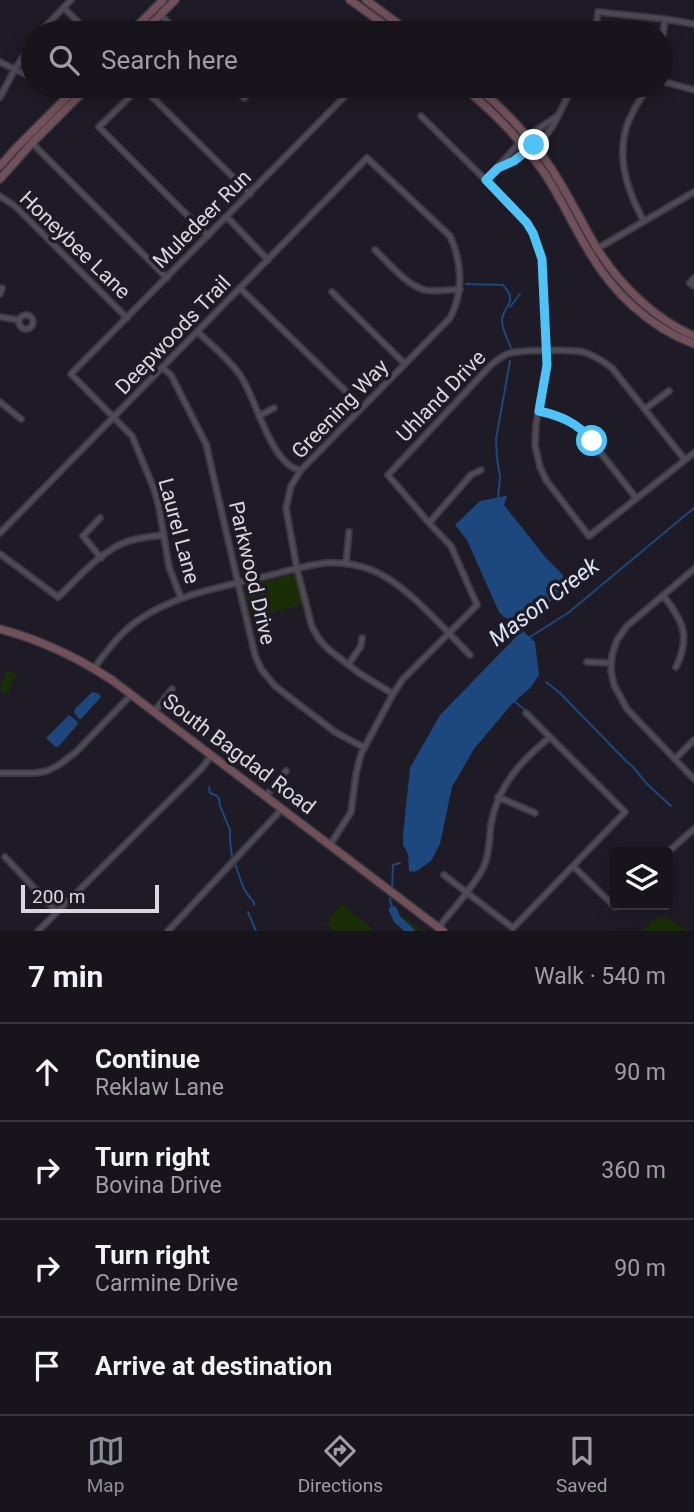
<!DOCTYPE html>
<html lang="en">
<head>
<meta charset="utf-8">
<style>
  body { margin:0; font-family:Roboto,sans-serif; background:#242129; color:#f1f3f6 }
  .controls { position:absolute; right:21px; bottom:21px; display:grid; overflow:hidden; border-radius:7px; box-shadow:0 4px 18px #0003 }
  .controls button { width:63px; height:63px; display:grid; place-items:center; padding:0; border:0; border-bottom:2px solid #36333b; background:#17141c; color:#f1f3f6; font:35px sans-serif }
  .scale { position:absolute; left:21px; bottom:18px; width:138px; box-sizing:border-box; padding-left:7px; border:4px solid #dad8df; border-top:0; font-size:19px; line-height:24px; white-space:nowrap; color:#dad8df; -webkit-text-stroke:5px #1f1b26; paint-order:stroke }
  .stop { position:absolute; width:21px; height:21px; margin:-16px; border:5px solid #4fc3f7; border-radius:50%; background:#fff }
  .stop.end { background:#4fc3f7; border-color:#fff; box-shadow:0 2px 7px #0008 }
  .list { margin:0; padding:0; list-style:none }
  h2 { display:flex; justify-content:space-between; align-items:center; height:91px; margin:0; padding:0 28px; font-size:30px }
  h2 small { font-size:23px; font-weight:400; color:#9e9ea3 }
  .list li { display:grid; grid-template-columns:46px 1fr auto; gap:21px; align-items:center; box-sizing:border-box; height:98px; padding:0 28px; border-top:2px solid #36333b }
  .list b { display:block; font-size:26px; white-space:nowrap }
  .list p { margin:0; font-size:23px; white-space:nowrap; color:#9e9ea3 }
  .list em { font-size:23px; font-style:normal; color:#9e9ea3 }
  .icon { flex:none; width:38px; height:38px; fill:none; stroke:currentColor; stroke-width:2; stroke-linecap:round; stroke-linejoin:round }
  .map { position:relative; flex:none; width:694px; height:931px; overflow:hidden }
  .search { position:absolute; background:#17141c; box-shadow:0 4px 18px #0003; left:21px; right:21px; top:21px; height:77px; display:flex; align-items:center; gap:18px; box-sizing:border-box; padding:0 24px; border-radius:38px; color:#9e9ea3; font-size:26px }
  .sheet { height:483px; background:#17141c }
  nav { display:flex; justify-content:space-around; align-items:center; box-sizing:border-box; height:98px; border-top:2px solid #36333b; background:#17141c; font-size:19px; color:#9e9ea3 }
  nav a { display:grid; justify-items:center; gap:4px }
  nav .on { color:#8c9099 }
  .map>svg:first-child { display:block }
</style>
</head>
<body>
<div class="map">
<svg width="694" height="931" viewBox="0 0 694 931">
  <rect width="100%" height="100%" fill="#1f1b26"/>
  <path fill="#192e07" d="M293,574L297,578L303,605L250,617L244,587Z
    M9,671L15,673L16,676L9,691L6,693L1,690L0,687L6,672Z
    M341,904L372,928L370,931H334L326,924Z
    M392,912H396L423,931H403Z
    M664,916L687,931H643L652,921Z"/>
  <path fill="#1c487d" d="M505,496H507L504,505L546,558L562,574L567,585C560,600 528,615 513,622L504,617L499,612L467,540L455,525L480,501Z
    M523,631L535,642L539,675L531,687L512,704L474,749L452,787L440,844L431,861L420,869L414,872L409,871L408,854L403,845V835L410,768L440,715L513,640L517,634Z
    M92,692L99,694L101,697L81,719H79L74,712L75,709Z
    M69,715L77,721L78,724L59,746L56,747L46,738Z"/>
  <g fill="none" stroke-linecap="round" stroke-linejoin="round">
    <path stroke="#1c487d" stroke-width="2" d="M466,284L503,285C520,303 502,306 502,321C502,329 508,340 511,348
      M510,307L520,294
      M498,498L500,477L497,458L496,439L510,361
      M530,637L568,613L694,508
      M546,682L560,693L626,761L633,767L647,784L671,806
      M514,701L526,711
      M209,787L210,793L217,796L219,799L220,806L230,830V841L232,856
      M235,864C241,879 242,891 254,902V905
      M392,888L393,865L400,863
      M391,894L390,901L393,910
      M248,912L256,931"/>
    <path stroke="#1c487d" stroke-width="8" d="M393,910L397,919L410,931"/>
    <g stroke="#3b3841" stroke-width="8">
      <path id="street" d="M64,8L89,33
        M161,15L179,33
        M39,33L71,0
        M308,33L309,32
        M595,33L598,12L665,19L694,24
        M661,49L665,19
        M0,62L33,78
        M661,81L694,90
        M141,86L99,127L208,236
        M141,86L250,194
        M232,86L244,98L257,86
        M0,97L15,69L33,42
        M421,116L519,213L533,233L542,259L547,365L536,424L535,445L540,467L546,480L589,536L694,453
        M32,143L167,278
        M498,168C516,160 542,144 552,127C560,114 566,99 573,86
        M486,180L520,142L557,116
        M0,196L15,206L127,318
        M227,217L268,260
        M644,221C627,191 615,154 629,120C634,108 642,97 648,86
        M375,250C389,263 406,285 425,290C437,292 449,290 460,289
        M595,250L694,192
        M694,278L690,283L694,286
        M240,288L362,407
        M332,292L405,364
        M0,294L2,288
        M19 322a7 7 0 1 1 14 0a7 7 0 1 1-14 0Z
        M0,317L19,320
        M198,332C212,346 229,359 240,375C256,397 271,467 301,470
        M163,368L171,375L206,444L238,583L255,655L261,669L275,686L335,732L363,747
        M0,402L21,419
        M645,409L669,391
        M539,411C557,415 572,420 586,434L636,498
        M259,416L274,408
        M100,518L83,536L101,558
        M429,523L471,475L481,470
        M0,533L367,158L450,236C462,262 464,293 450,318L301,470L291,486L286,508L297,569L312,627L319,639L328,649L359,673L393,694
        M0,554L58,597C76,580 97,556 119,545C132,538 149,537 163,535
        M346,564L349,532
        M694,569L627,626L617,640L612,655L611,671L614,685L627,709L694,779
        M663,595C683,621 691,636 676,667
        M181,598L169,567L159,507L154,489L132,436L71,374L355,86
        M587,662L611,663
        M348,665L361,646L362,638
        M94,668C107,651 119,634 137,621C174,595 220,587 263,577C284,572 305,565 326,563C342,562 359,565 374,571C407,585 444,629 470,655
        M154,712L172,689
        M675,759L694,740
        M0,773H35L47,771L59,765L76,752L131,695
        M266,796L286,771
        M498,797L535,813
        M330,845L351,812L356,774L361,754L393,694L403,679L477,605L451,546L429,523L388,475L491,365C497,360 503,355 510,353C523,350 570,349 583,352C594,355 603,361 612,368L685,460
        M668,852L694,829
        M5,857L57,912
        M573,866L615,907L617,905
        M444,875L513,928L625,812L526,713
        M439,927C452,910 475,886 484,866C490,853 489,838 491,824C498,785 521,761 550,737
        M38,931L201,769L211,756
        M168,931L282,809"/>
    </g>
    <g stroke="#3b3841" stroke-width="10">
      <path id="secondary" d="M350,0L396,33
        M366,0L411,33
        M130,33L163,0
        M142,33L175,0
        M462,86C493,111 520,139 543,171C560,196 572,224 588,250C612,292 649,327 694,344
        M476,86C505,110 530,137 551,168C568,194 581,221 596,247C619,284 654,319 694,336
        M0,166L14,150L78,86
        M0,179L32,143L89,86
        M0,629C41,640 77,657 112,680L443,931"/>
    </g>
    <use href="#street" stroke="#4d4955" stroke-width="4.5"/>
    <use href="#secondary" stroke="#72505a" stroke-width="7"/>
  </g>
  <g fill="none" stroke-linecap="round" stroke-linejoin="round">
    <path stroke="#4fc3f7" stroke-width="9" d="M534,145L514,161L498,168L486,180L527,223L533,233L542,259L547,365L539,411C561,416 578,423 592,441"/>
  </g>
  <g text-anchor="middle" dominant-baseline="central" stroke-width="7" stroke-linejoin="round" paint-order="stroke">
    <g font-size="21" fill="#dad8df" stroke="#1f1b26">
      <text transform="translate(202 219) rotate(-45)">Muledeer Run</text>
      <text transform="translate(75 245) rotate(44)">Honeybee Lane</text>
      <text transform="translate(173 335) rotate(-46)">Deepwoods Trail</text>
      <text transform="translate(441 396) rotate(-46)">Uhland Drive</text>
      <text transform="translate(340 409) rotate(-46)">Greening Way</text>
      <text transform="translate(179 531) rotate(75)">Laurel Lane</text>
      <text transform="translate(252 573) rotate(77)">Parkwood Drive</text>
      <text transform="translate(239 754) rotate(37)">South Bagdad Road</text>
    </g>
    <g font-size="23" font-style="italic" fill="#d9e6f6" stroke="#1f1b26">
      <text transform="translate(544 602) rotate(-37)">Mason Creek</text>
    </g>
  </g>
</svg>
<div class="controls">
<button><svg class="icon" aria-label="layers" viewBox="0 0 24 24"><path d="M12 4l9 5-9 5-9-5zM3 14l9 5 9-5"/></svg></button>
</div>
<div class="scale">200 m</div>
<div class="stop" style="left:592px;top:441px"></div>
<div class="stop end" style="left:534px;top:145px"></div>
<div class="search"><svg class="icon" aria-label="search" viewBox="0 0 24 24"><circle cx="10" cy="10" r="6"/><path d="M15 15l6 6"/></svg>Search here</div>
</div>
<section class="sheet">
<h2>7 min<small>Walk · 540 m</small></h2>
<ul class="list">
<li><svg class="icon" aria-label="ahead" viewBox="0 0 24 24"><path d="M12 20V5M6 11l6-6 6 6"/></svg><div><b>Continue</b><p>Reklaw Lane</p></div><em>90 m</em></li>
<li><svg class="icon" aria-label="right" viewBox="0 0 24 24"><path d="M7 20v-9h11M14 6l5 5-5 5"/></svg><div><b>Turn right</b><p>Bovina Drive</p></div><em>360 m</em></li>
<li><svg class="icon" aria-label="right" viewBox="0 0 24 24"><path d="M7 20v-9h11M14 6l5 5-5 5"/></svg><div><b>Turn right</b><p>Carmine Drive</p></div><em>90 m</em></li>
<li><svg class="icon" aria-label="arrive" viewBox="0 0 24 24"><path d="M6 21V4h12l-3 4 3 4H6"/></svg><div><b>Arrive at destination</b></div></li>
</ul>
</section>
<nav>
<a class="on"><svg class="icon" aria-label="map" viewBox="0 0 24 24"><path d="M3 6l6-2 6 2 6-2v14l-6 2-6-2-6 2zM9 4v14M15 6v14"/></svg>Map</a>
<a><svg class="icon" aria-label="directions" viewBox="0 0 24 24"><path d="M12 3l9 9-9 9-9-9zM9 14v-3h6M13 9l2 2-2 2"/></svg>Directions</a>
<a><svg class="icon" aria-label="saved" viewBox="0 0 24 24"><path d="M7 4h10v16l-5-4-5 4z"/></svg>Saved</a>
</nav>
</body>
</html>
